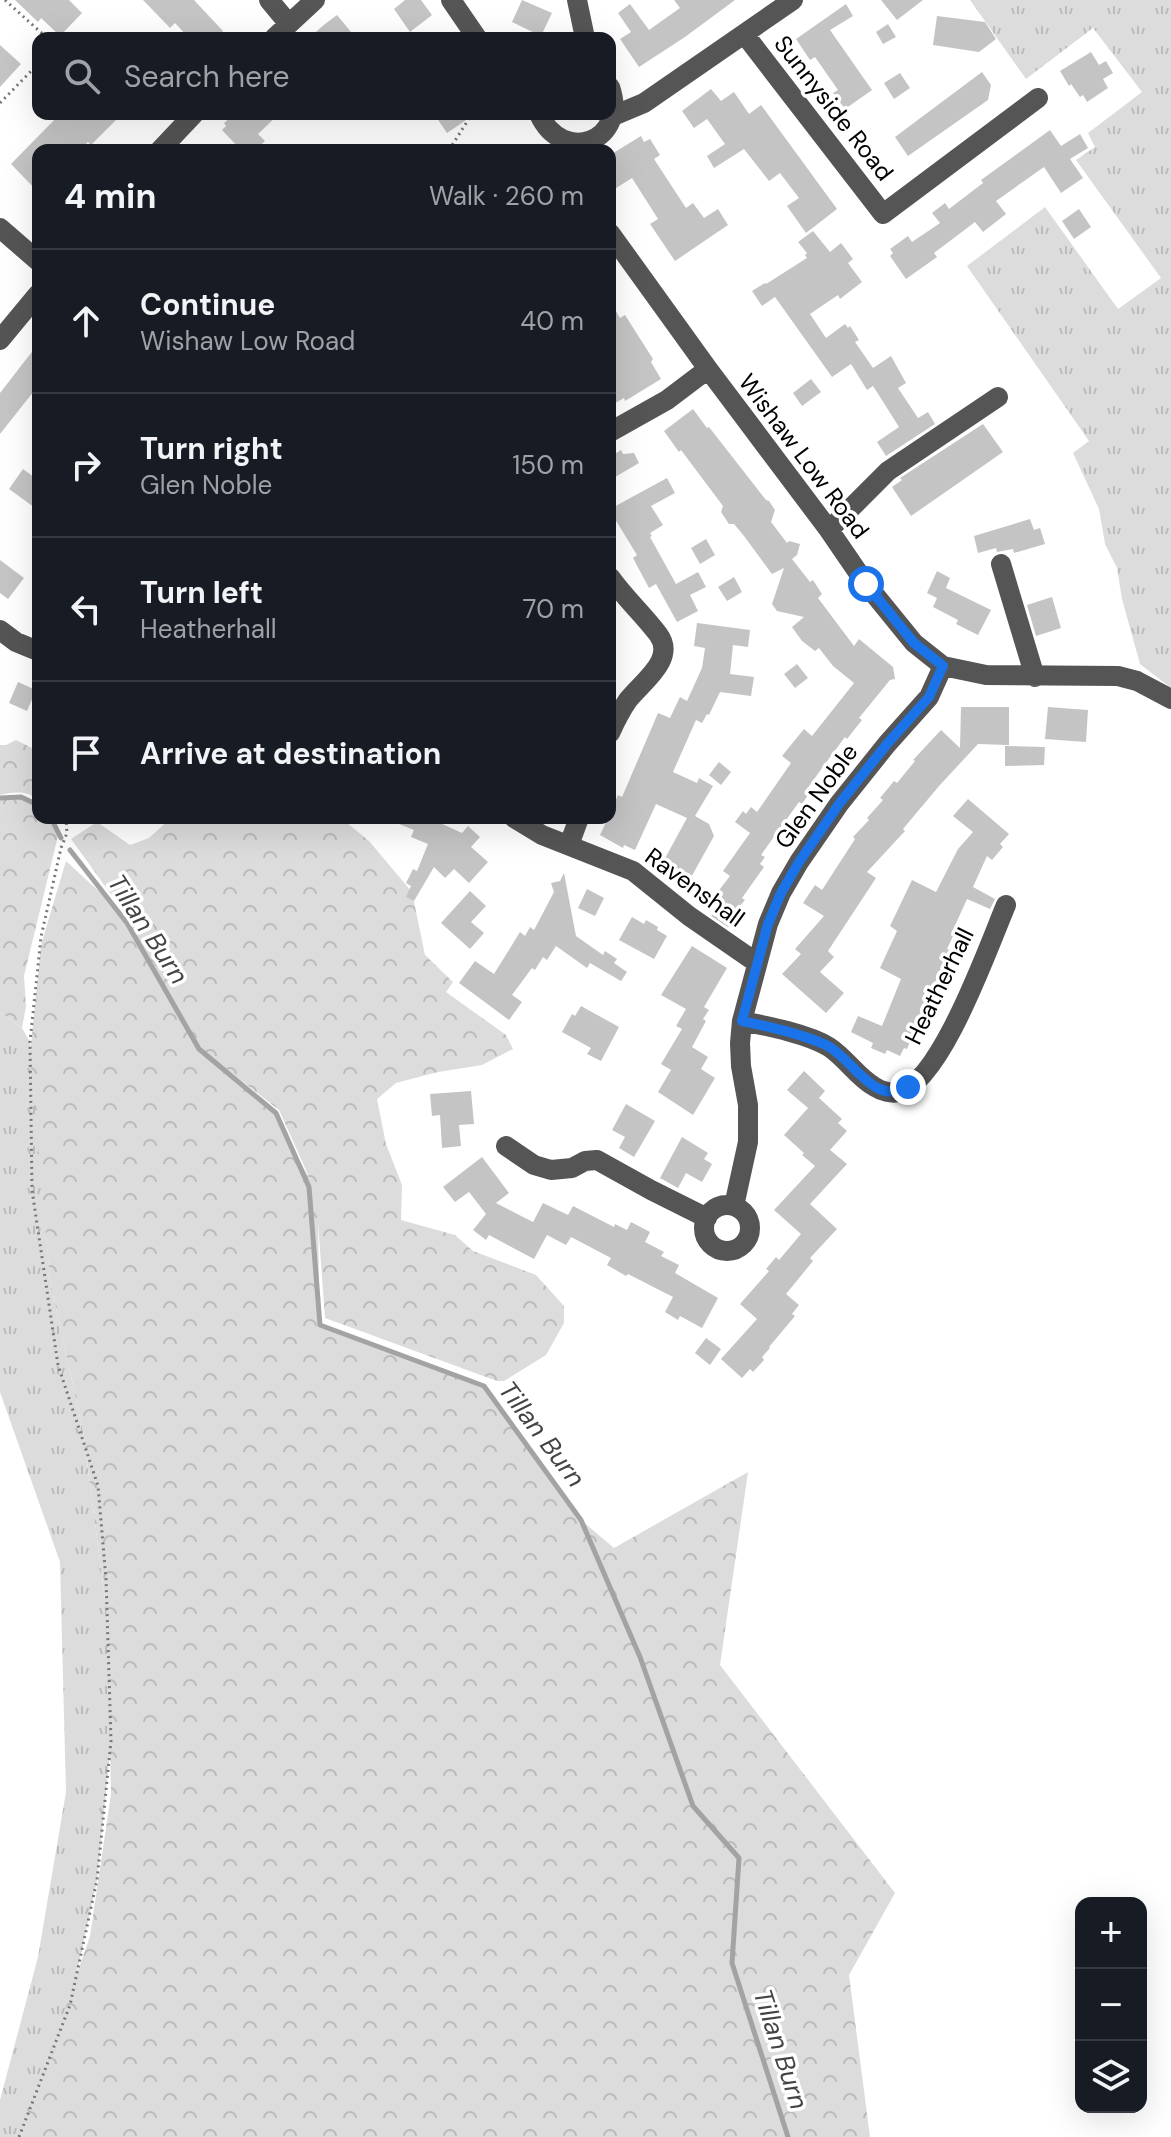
<!DOCTYPE html>
<html lang="en">
<head>
<meta charset="utf-8">
<style>
  body { margin:0; font-family:"DM Sans",sans-serif; background:#20242c; color:#f1f3f6 }
  .controls { position:absolute; right:24px; bottom:24px; display:grid; overflow:hidden; border-radius:16px; box-shadow:0 8px 32px #0002 }
  .controls button { width:72px; height:72px; display:grid; place-items:center; padding:0; border:0; border-bottom:2px solid #363941; background:#171b24; color:#f1f3f6; font:40px sans-serif }
  .stop { position:absolute; width:24px; height:24px; margin:-18px; border:6px solid #1a73e8; border-radius:50%; background:#fff }
  .stop.end { background:#1a73e8; border-color:#fff; box-shadow:0 2px 8px #0008 }
  .list { margin:0; padding:0; list-style:none }
  h2 { display:flex; justify-content:space-between; align-items:center; height:104px; margin:0; padding:0 32px; font-size:34px }
  h2 small { font-size:26px; font-weight:400; color:#9ea1a6 }
  .list li { display:grid; grid-template-columns:52px 1fr auto; gap:24px; align-items:center; box-sizing:border-box; height:144px; padding:0 32px; border-top:2px solid #363941 }
  .list b { display:block; font-size:30px; white-space:nowrap }
  .list p { margin:0; font-size:26px; white-space:nowrap; color:#9ea1a6 }
  .list em { font-size:26px; font-style:normal; color:#9ea1a6 }
  .icon { flex:none; width:44px; height:44px; fill:none; stroke:currentColor; stroke-width:2; stroke-linecap:round; stroke-linejoin:round }
  .map { position:relative; flex:none; width:1171px; height:2137px; overflow:hidden }
  .search { position:absolute; background:#171b24; box-shadow:0 8px 32px #0002; left:32px; top:32px; width:584px; height:88px; display:flex; align-items:center; gap:20px; box-sizing:border-box; padding:0 28px; border-radius:16px; color:#9ea1a6; font-size:30px }
  .panel { position:absolute; background:#171b24; box-shadow:0 8px 32px #0002; left:32px; top:144px; width:584px; height:680px; border-radius:16px }
  .map>svg:first-child { display:block }
</style>
</head>
<body>
<div class="map">
<svg width="1171" height="2137" viewBox="0 0 1171 2137">
  <defs>
    <pattern id="grass-tufts" width="24" height="20" patternUnits="userSpaceOnUse" patternTransform="scale(2)"><rect width="24" height="20" fill="#dcdcdc"/><path d="M3 7l-1-3M5 7V3M7 7l1-3M15 17l-1-3M17 17v-4M19 17l1-3" fill="none" stroke="#bbb"/></pattern>
    <pattern id="forest-crowns" width="20" height="18" patternUnits="userSpaceOnUse" patternTransform="scale(2)"><rect width="20" height="18" fill="#dcdcdc"/><path d="M2 6a3 3 0 1 1 6 0M12 15a3 3 0 1 1 6 0" fill="none" stroke="#bbb"/></pattern>
  </defs>
  <rect width="100%" height="100%" fill="#fff"/>
  <path fill="url(#grass-tufts)" d="M970,0H1171V688L1140,664L1122,599L1117,568L1105,544L1099,509L1073,453L1089,441L967,266L1045,207L1118,309L1161,278L1076,160L1095,147L1088,133L1142,92L1093,28L1026,79Z
    M0,1012L22,1028L30,1042L50,1280L83,1431L107,1615L111,1743L97,1880L70,2005L21,2137H0V2100L38,1957L66,1792L60,1562L0,1392Z"/>
  <path fill="url(#forest-crowns)" fill-rule="evenodd" d="M16,740L38,751V800C27,790 14,792 0,795V745H6Z
    M22,797L38,807V818H51L58,836L24,976L26,1006L22,1028L0,1012V798Z
    M171,818H341L369,841L412,892L425,955L453,982L446,992L506,1035L513,1049L482,1065L438,1072L396,1083L377,1099L386,1144L402,1185L401,1220L455,1235L473,1251L536,1275L564,1306V1323L546,1355L504,1381H497L325,1318L318,1222L320,1325L484,1386L581,1520L614,1548L748,1472L720,1665L895,1893L849,1975L870,2137H21L90,1936L111,1794L107,1615L83,1431L50,1280L30,1055L41,945L66,861L128,918L71,839L97,822L130,845L149,838ZM219,1063L279,1110L310,1179L285,1136L276,1113Z"/>
  <g fill="none" stroke-linecap="round" stroke-linejoin="round">
    <path stroke="#a3a3a3" stroke-width="5" d="M0,798L21,797L38,805
      M51,818L61,838
      M70,850L127,923L199,1049L276,1113L309,1187L320,1325L484,1386L581,1520L640,1657L693,1806L739,1858L732,1963L788,2137"/>
  </g>
  <path fill="#c4c4c4" d="M15,0H69L82,13L60,36L41,18L38,22Z
    M143,0H194L223,31L216,38H189L175,23L170,28Z
    M405,0H421L432,15L410,32L394,9Z
    M522,0L552,13L541,36L512,22Z
    M674,0H735L685,37L639,67L620,39L631,32L618,13L630,4L649,30L680,8Z
    M881,0H923L897,20Z
    M846,4L853,16L830,30L872,90L845,109L833,93L838,90L815,57L810,60L796,39Z
    M337,15L356,38H309L325,24Z
    M937,16L985,22L996,39L979,52L933,45Z
    M888,24L896,37L883,44L876,32Z
    M0,45L21,64L0,87Z
    M1091,52L1099,65L1106,61L1113,73L1103,79L1108,88L1087,102L1083,95L1080,97L1071,84L1069,86L1060,71Z
    M982,72L991,85L988,100L908,156L895,137Z
    M900,73L910,88L894,99L884,83Z
    M711,89L721,101L734,92L749,114L761,105L837,209L806,233L787,206L799,198L780,173L769,181L744,149L714,168L707,156L725,144L707,119L694,128L682,111Z
    M60,114H122L91,145L88,142L80,150H38V192L11,164Z
    M234,114H279L258,134L265,141L255,150H241L222,130L226,126L224,123Z
    M434,114H475L447,133Z
    M1050,130L1061,146L1080,134L1088,148L1070,159L1083,178L1061,193L1044,167L996,201L1006,214L983,232L975,222L934,253L937,257L906,279L890,256L893,253L890,249L908,236L912,242L940,223L932,213L945,203L949,209L983,183L981,180Z
    M641,136L644,142L650,139L660,155L654,159L686,208L693,203L704,218L718,209L728,225L675,261L650,224L658,219L632,178L610,192V155Z
    M1079,209L1091,227L1074,239L1062,221Z
    M813,231L830,252L841,243L853,259L848,263L862,282L840,299L838,295L810,314L826,338L845,324L848,328L850,326L859,340L855,342L873,368L891,356L906,383L898,388L918,418L928,412L935,424L886,456L877,442L899,427L873,386L867,390L851,364L832,377L775,297L762,306L752,291L765,283L766,284L807,258L805,255L807,253L798,242Z
    M610,301L620,318L625,315L653,359L651,362L661,379L625,401L624,398L610,406Z
    M38,344V386L0,434V393Z
    M811,379L821,392L802,406L793,393Z
    M693,409L707,428L709,427L766,500L769,501L775,510L771,522L787,543L789,541L800,544L797,555L792,559L810,582L813,580L822,594L818,598L854,646L859,639L893,667L895,679L890,680L859,718L862,720L847,739L845,737L825,764L807,789L810,792L802,804L799,802L761,855L765,857L760,864L764,867L742,898L745,900L736,911L739,913L728,927L711,916L714,913L706,907L730,876L723,871L750,833L735,822L743,811L746,814L751,807L757,812L791,763L782,756L804,729L812,736L854,683L833,666L819,648L815,651L802,641L792,627L804,617L777,611L772,604L784,568L772,574L744,536L734,524H729L721,512L723,506L681,450L679,452L664,431Z
    M983,424L1003,452L911,516L892,487L902,480L900,478Z
    M621,450L623,454L634,453L639,463L610,480V457Z
    M23,469L38,480V510L9,489Z
    M667,478L675,493L651,506L663,525L650,533L652,536L650,537L676,584L698,572L706,587L690,595L698,611L677,622L656,584L649,588L633,558L637,555L610,511V509Z
    M1030,519L1034,530L1040,528L1045,544L1014,553L1013,549L997,552L996,548L978,553L974,536Z
    M706,539L715,555L700,564L691,548Z
    M0,560L24,578L8,599L0,593Z
    M937,571L950,578L946,588L991,610L978,635L956,624L958,620L933,607L937,598L927,593Z
    M734,577L742,592L727,601L718,587Z
    M1052,597L1061,628L1036,636L1027,605Z
    M697,623L750,630L748,647L733,645L730,674L754,677L751,696L720,692L709,715L707,714L702,723L696,720L673,772L697,783L699,778L713,786L695,816L709,824L714,836L689,881L670,871L672,868L663,862L687,818L656,804L635,850L624,845L623,848L600,835L608,818H610V812L618,795L622,797L658,713L670,718L680,697L687,701L702,668L705,648L694,646Z
    M797,664L808,678L795,688L784,674Z
    M18,682L36,690L27,711L9,703Z
    M961,707H1009V745L978,744L939,786L903,829L905,831L867,872L876,878L828,951L834,957L820,972L844,993L826,1013L782,974L801,954L795,949L824,916L803,903L815,885L822,890L855,839L853,837L869,820L867,818L883,800L880,798L894,781L897,783L915,761L913,760L941,730L960,748Z
    M1048,707L1088,710L1086,742L1045,739Z
    M1005,746L1045,747L1044,765L1005,766Z
    M719,762L731,772L721,785L709,775Z
    M968,799L1009,834L1000,844L1003,847L992,860L987,856L973,887L995,899L990,909L967,899L953,930L955,932L947,949L950,950L907,1049L904,1048L900,1056L887,1050L885,1054L871,1048L873,1043L851,1032L858,1016L882,1026L901,979L880,968L897,931L890,926L912,880L936,892L958,849L973,832L953,816Z
    M384,818H442L440,823L462,833L468,826L480,837L471,847L488,862L469,883L454,869L445,878L434,867L414,901L406,897L411,886L406,883L413,869L417,871L428,844L411,837L414,830Z
    M564,873L576,936L603,955L605,951L617,959L614,963L627,972L621,981L590,963L587,968L556,946L547,960L543,957L535,970L532,968L512,995L522,1002L509,1020L459,983L475,961L494,974L520,932L525,936L530,927L534,930L554,892L551,883L560,881Z
    M587,889L604,898L595,916L578,908Z
    M470,891L486,906L471,922L484,933L470,949L441,923Z
    M632,917L644,924L646,920L658,927L657,930L667,936L654,959L619,940Z
    M692,946L727,968L704,1007L709,1010L703,1019L706,1021L692,1047L708,1057L701,1069L715,1078L693,1115L658,1092L671,1070L661,1064L682,1029L676,1026L686,1009L661,995Z
    M581,1006L619,1027L601,1061L587,1054L591,1048L562,1032L572,1014L575,1016Z
    M804,1071L825,1091L819,1098L842,1119L838,1123L847,1131L830,1150L847,1164L810,1204L837,1229L810,1258L813,1261L786,1294L799,1305L792,1314L795,1316L769,1347L770,1348L762,1357L764,1360L753,1372L750,1369L742,1378L721,1359L757,1319L740,1304L769,1271L766,1269L776,1257L779,1260L801,1234L774,1210L815,1166L802,1155L804,1153L784,1135L808,1108L787,1090Z
    M471,1091L474,1124L459,1125L461,1146L442,1148L440,1115L432,1116L430,1094Z
    M626,1104L655,1121L634,1157L619,1148L625,1137L612,1130Z
    M682,1137L708,1153L704,1159L712,1164L702,1182L686,1173L678,1188L660,1178Z
    M482,1157L509,1193L496,1203L533,1222L543,1203L568,1215L573,1206L614,1227L615,1224L627,1230L631,1222L650,1232L645,1242L664,1252L661,1256L679,1265L675,1273L718,1298L702,1328L680,1316L678,1320L665,1312L673,1297L628,1274L626,1276L607,1265L611,1258L571,1237L566,1245L547,1235L534,1259L489,1235L486,1240L473,1230L486,1214L469,1192L455,1202L443,1187Z
    M706,1338L721,1349L710,1365L695,1353Z"/>
  <g fill="none" stroke-linecap="round" stroke-linejoin="round">
    <path stroke="#777" stroke-width="3" stroke-dasharray="2 4" stroke-linecap="butt" d="M5,0L47,38
      M0,103L38,64
      M449,150L472,114
      M19,2137L70,2005L97,1880L111,1741L106,1579L98,1486L58,1365L32,1190L30,1042L41,937L61,848L67,833L66,818"/>
    <path stroke="#555" stroke-width="20" d="M269,0L289,24
      M451,0L477,38
      M577,0L585,38
      M745,35L883,214L1038,98
      M274,38L315,0
      M539,114C563,166 629,141 610,87
      M613,116L644,103L793,0
      M160,150L194,114
      M0,228L38,261
      M610,233L708,369L829,530L866,584L914,643L943,666L986,675L1118,676L1137,681L1171,699
      M0,340L38,294
      M610,432L667,400L708,369
      M829,530L888,471L998,397
      M1001,564L1035,677
      M610,577C624,597 643,614 658,634C677,659 642,682 628,700C621,710 615,722 610,733
      M0,630L16,642L38,651
      M514,818L542,835L633,871L689,916L757,963
      M569,845L579,818
      M742,1021C767,1026 808,1034 829,1047C846,1058 858,1078 875,1087C881,1091 892,1094 899,1092C941,1082 989,945 1006,905
      M506,1146L534,1165L551,1170L572,1168L585,1161L597,1160L651,1190L707,1218
      M704 1228a23 23 0 1 1 46 0a23 23 0 1 1-46 0Z
      M734,1206L748,1142V1105L741,1066L740,1043L742,1021L768,924L781,893L799,862L839,804L887,744L929,697L943,666"/>
  </g>
  <g fill="none" stroke-linecap="round" stroke-linejoin="round">
    <path stroke="#1a73e8" stroke-width="10" d="M866,584L914,643L943,666L929,697L887,744L839,804L799,862L781,893L768,924L742,1021C770,1027 799,1033 826,1045C853,1058 873,1107 908,1087"/>
  </g>
  <g text-anchor="middle" dominant-baseline="central" stroke-width="7" stroke-linejoin="round" paint-order="stroke">
    <g font-size="24" fill="#000" stroke="#fff">
      <text transform="translate(834 108) rotate(52)">Sunnyside Road</text>
      <text transform="translate(804 456) rotate(53)">Wishaw Low Road</text>
      <text transform="translate(816 796) rotate(-54)">Glen Noble</text>
      <text transform="translate(695 887) rotate(36)">Ravenshall</text>
      <text transform="translate(939 986) rotate(-64)">Heatherhall</text>
    </g>
    <g font-size="26" font-style="italic" fill="#444" stroke="#fff">
      <text transform="translate(148 929) rotate(57)">Tillan Burn</text>
      <text transform="translate(542 1434) rotate(53)">Tillan Burn</text>
      <text transform="translate(781 2049) rotate(72)">Tillan Burn</text>
    </g>
  </g>
</svg>
<div class="controls">
<button>+</button>
<button>−</button>
<button><svg class="icon" aria-label="layers" viewBox="0 0 24 24"><path d="M12 4l9 5-9 5-9-5zM3 14l9 5 9-5"/></svg></button>
</div>
<div class="stop" style="left:866px;top:584px"></div>
<div class="stop end" style="left:908px;top:1087px"></div>
<div class="search"><svg class="icon" aria-label="search" viewBox="0 0 24 24"><circle cx="10" cy="10" r="6"/><path d="M15 15l6 6"/></svg>Search here</div>
<section class="panel">
<h2>4 min<small>Walk · 260 m</small></h2>
<ul class="list">
<li><svg class="icon" aria-label="ahead" viewBox="0 0 24 24"><path d="M12 20V5M6 11l6-6 6 6"/></svg><div><b>Continue</b><p>Wishaw Low Road</p></div><em>40 m</em></li>
<li><svg class="icon" aria-label="right" viewBox="0 0 24 24"><path d="M7 20v-9h11M14 6l5 5-5 5"/></svg><div><b>Turn right</b><p>Glen Noble</p></div><em>150 m</em></li>
<li><svg class="icon" aria-label="left" viewBox="0 0 24 24"><path d="M17 20v-9H6M10 6l-5 5 5 5"/></svg><div><b>Turn left</b><p>Heatherhall</p></div><em>70 m</em></li>
<li><svg class="icon" aria-label="arrive" viewBox="0 0 24 24"><path d="M6 21V4h12l-3 4 3 4H6"/></svg><div><b>Arrive at destination</b></div></li>
</ul>
</section>
</div>
</body>
</html>
